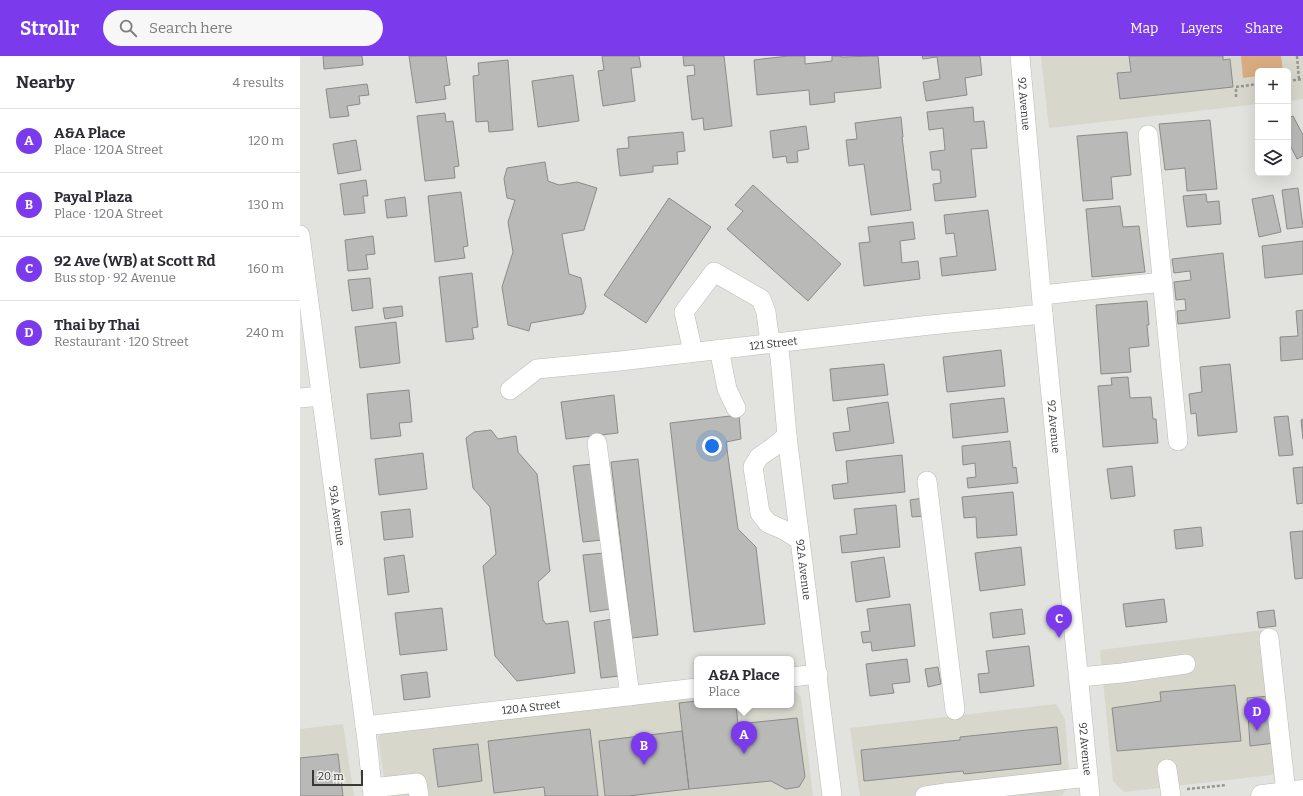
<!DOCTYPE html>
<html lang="en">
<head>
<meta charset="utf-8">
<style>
  body { margin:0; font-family:Bitter,serif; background:#f7f7f7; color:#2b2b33 }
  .controls { position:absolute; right:12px; top:12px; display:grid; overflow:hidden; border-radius:6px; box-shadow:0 4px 16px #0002 }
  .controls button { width:36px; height:36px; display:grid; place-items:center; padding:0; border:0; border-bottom:1px solid #e1e1e2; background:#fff; color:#2b2b33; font:20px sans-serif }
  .scale { position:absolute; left:12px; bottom:10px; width:51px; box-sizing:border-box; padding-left:4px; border:2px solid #383837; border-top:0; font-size:11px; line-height:14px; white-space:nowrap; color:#383837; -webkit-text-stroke:3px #efefec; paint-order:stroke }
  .you { position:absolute; left:412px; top:390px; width:14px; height:14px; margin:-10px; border:3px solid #fff; border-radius:50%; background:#1a73e8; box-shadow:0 0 0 6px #1a73e833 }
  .badge { display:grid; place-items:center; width:26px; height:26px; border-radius:50%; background:#7c3aed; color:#fff; font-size:13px; font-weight:700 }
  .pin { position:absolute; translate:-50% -33px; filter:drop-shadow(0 1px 2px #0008) }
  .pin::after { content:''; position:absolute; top:21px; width:14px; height:12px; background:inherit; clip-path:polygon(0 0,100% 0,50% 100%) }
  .popup { position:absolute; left:394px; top:600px; width:100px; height:52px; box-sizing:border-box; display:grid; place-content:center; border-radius:6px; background:#fff; filter:drop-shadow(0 1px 3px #0005); font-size:13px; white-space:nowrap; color:#7c7c81 }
  .popup b { font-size:15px; color:#2b2b33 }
  .popup::after { content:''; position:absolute; left:50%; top:100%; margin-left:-8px; border:8px solid transparent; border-top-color:#fff }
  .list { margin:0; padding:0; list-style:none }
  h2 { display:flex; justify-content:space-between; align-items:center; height:52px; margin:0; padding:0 16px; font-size:17px }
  h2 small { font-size:13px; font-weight:400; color:#7c7c81 }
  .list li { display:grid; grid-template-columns:26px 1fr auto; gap:12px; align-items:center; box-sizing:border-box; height:64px; padding:0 16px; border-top:1px solid #e1e1e2 }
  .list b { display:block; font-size:15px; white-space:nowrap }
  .list p { margin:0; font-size:13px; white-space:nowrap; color:#7c7c81 }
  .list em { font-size:13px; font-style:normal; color:#7c7c81 }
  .icon { flex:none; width:22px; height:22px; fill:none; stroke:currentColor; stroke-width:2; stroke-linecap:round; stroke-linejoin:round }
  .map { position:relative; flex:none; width:1003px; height:740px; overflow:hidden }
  header { display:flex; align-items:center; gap:24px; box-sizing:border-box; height:56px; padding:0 20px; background:#7c3aed; color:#fff }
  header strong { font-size:19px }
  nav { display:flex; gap:22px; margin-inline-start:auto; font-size:14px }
  .search { width:280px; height:36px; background:#f7f7f7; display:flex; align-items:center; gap:10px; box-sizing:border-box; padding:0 14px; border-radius:22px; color:#7c7c81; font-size:15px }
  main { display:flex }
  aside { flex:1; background:#fff }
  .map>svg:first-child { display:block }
</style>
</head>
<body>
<header>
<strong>Strollr</strong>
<div class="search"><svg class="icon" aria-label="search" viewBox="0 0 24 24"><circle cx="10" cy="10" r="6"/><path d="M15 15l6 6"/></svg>Search here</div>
<nav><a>Map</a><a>Layers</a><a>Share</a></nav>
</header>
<main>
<aside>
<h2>Nearby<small>4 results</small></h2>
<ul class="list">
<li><span class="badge">A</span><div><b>A&amp;A Place</b><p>Place · 120A Street</p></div><em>120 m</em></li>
<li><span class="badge">B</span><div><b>Payal Plaza</b><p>Place · 120A Street</p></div><em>130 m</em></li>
<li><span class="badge">C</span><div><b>92 Ave (WB) at Scott Rd</b><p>Bus stop · 92 Avenue</p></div><em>160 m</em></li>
<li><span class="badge">D</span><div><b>Thai by Thai</b><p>Restaurant · 120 Street</p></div><em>240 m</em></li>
</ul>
</aside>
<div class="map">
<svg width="1003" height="740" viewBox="0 0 1003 740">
  <rect width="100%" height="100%" fill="#e2e2de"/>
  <path fill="#d7d7cc" d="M741,0H1003V43L988,45V15H958V48L749,72Z
    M973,573L986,717L824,736L813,725L800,594Z
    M491,633L494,634L501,641L513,740H87L78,681L87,674L397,639V649H491Z
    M756,648L765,663L770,729L761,740H560L550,672Z
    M43,668L54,740H0V673Z"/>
  <path fill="#d9ab80" d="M941,0H981L983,15H958V20L943,22Z"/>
  <path fill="#b9bab7" stroke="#8b8c89" d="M23,0H62L63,9L24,13Z
    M109,0H146L150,29L144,30L146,43L116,47Z
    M302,0H339L341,11L331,12L335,45L303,50L298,15L304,14Z
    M383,0H424L432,70L404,74L403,62L392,64L387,20L395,19L394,9L384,10Z
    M488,0H505V8L532,5V0H541V1L578,0L581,32L534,37L535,46L510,49L509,34L457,39L454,4Z
    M622,0H680L682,19L665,22L667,39L626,45L623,26L640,23L637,1L623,3Z
    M829,0H923V4L930,3L933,31L820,43L817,17L831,16Z
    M208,4L213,74L189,76L188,65L176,66L173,20L179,19L178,7Z
    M273,19L279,65L238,71L232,25Z
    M67,28L69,39L59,40L60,48L47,50L49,60L30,62L26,33Z
    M673,51L674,66L684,65L687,92L671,93L676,141L635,145L633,128L641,127L640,114H632L630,96L645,94L643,72L629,74L627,56Z
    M145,57L146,66L153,65L159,110L154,111L155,122L125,125L117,60Z
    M993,60L1003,79V100L997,103L988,85V62Z
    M601,61L603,81H602L611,154L571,159L564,108L549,110L546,84L557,83L555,67Z
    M910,64L917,133L887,135L885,112L865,114L859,68Z
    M506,70L509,93L497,95L498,106L487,107L486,100L473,102L470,75Z
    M383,76L385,95L377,96L378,108L353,110V116L320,120L317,93L329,92L328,81Z
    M827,76L831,119L811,121L813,143L783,145L777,80Z
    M56,84L61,114L38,118L33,88Z
    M245,106L248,125L259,129L277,126L297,132L284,174L262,178L269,218L281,222L286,251L283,258L231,267L229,275L208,269L202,231L213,196L208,166L215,144L207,142L204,123L207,112Z
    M66,124L68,140H63L65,157L44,159L40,128Z
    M453,129L541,208L508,245L427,173L443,155L435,149Z
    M998,132L1003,171L987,173L982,134Z
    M161,136L168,190L163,191L165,202L135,206L128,140Z
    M906,138L907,146L919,145L921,168L887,171L883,140Z
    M973,139L981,176L959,181L952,143Z
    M105,141L107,160L87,162L85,144Z
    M369,142L411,171L346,267L304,239Z
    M820,150L823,171L839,170L845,216L792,221L786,153Z
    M688,154L696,214L642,220L640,202L657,200L654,177L646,178L644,159Z
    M613,166L615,183L600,185L602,207L618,205L620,223L564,230L559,187L570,186L568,171Z
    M73,180L75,198L66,199L68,213L48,215L45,184Z
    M1003,185V218L965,222L962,190Z
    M923,197L930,262L878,268L877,255L886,254L885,243L876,244L874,226L891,224L890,215L874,217L872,203Z
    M172,217L178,271L172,272L174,283L146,286L139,221Z
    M70,222L73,252L52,255L48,224Z
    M847,245L849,269H847L849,290L829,292L831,316L801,318L796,249Z
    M102,250L103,260L85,263L83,252Z
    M1003,254V303L981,305L980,281L998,280L996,255Z
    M96,266L100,307L60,312L55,271Z
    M701,294L705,330L647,336L643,301Z
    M584,308L588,339L533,345L530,313Z
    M930,308L937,376L898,380L896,357L891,358L889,338L902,336L900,311Z
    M828,321L830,342L851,341L853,363H856L858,387L803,391L798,330L812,329L811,322Z
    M109,334L112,366L99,367L101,380L71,383L67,338Z
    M314,339L318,377L266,383L261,346Z
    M704,342L708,376L653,382L650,348Z
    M588,346L594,387L536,395L533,377L550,375L547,352Z
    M439,359L441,383L426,386L438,473L456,491L465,568L394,576L370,367Z
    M988,360L993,399L979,400L974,361Z
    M1003,363V383L1001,364Z
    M191,374L198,383L216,380L218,396L237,418L250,515L238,526L243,564L246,568L268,565L275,617L217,625L195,600L183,510L196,498L190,451L173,432L166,382L174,376Z
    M710,385L713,412L716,411L718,427L668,432L667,422L676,421L675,407L663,409L662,390Z
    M123,397L127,433L79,439L75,403Z
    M602,399L605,436L534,443L532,429L548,427L546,405Z
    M338,403L358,579L332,582L311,406Z
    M293,408L303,484L283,486L273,410Z
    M832,410L835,440L811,443L807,413Z
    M1003,411V447L997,448L993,412Z
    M713,436L717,479L677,482L676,461L664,462L662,441Z
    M623,442L625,460L612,461L610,444Z
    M596,449L600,491L542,497L540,480L557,478L554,453Z
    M110,453L113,481L84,484L81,456Z
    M901,471L903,490L876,493L874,474Z
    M1003,475V522L995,523L990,476Z
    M721,491L725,529L680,535L675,497Z
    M304,497L311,553L290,556L283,499Z
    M104,499L109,536L88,539L84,502Z
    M584,501L590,541L556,546L551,506Z
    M864,543L867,566L826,571L823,548Z
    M610,548L615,590L572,595L571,586L563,587L561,576L570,575L567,553Z
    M142,552L147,594L100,599L95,557Z
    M722,553L725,578L693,582L690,557Z
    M974,554L976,570L959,572L957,556Z
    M313,563L320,620L301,622L294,566Z
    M729,590L734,630L680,637L678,618L689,617L686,595Z
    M607,603L610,626L592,628L594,637L570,640L566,608Z
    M638,611L641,628L628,631L625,613Z
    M127,616L130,641L104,644L101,619Z
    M935,629L941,685L817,695L812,652L861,645L860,636Z
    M970,640L975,687L950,690L947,642Z
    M397,645V649H436L438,668L497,662L505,721L499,731L486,733L471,725L389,733L379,647Z
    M757,671L761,708L664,718L663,715L564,725L561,694L660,684V681Z
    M290,673L298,740H245L244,731L194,737L188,685Z
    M382,675L389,733L328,740H305L299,685Z
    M178,688L182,725L138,731L133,693Z
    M38,698L43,740H0V702Z"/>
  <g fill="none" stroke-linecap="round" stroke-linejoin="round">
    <g stroke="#babab7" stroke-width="20">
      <g id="minor">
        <path id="s1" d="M720,0L743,258L790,740"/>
        <path d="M848,79L878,385"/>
        <path id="s2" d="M0,179L67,684L73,740"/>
        <path d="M742,239L863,226"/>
        <path id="s3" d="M478,286L481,311L487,380L532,740"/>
        <path d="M419,293L427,333L436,352"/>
        <path d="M393,296L384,256L414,216L461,243L466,256L470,287"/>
        <path id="s4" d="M210,334L237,313L320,305L630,269L743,258"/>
        <path d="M0,342L21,340"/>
        <path d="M487,380L472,392L459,401L453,411L460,457L468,467L484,474L500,484"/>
        <path d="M297,387L330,640"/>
        <path d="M627,425L655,654"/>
        <path d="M969,582L986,737"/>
        <path d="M491,621L518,618"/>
        <path d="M779,621L822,617L886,608"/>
        <path id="s5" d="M65,670L397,632"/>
        <path d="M867,713L871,740"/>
        <path d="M72,732L117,727L119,740"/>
        <path d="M646,737L788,721"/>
        <path d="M625,740L646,737V740"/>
      </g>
    </g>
    <g stroke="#babab7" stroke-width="23">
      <path id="major" d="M962,740L1003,735"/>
    </g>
    <path stroke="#969693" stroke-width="2.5" stroke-dasharray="3 2" stroke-linecap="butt" d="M997,0L999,24
      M988,25L1003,23
      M936,41V31L958,28
      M887,733L926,729"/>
    <use href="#minor" stroke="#fff" stroke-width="19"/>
    <use href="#major" stroke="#fff" stroke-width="22"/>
  </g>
  <g text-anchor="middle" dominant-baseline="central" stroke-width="3" stroke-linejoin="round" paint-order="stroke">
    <g font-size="11" fill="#383837" stroke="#efefec">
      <text stroke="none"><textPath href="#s1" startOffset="48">92 Avenue</textPath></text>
      <text stroke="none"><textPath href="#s4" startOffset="272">121 Street</textPath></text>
      <text stroke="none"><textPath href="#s1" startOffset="372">92 Avenue</textPath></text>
      <text stroke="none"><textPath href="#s2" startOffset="283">93A Avenue</textPath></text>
      <text stroke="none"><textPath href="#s3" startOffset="229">92A Avenue</textPath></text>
      <text stroke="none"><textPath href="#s5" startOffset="167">120A Street</textPath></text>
      <text stroke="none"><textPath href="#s1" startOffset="696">92 Avenue</textPath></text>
    </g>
  </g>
</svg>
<div class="controls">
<button>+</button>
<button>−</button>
<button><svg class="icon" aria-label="layers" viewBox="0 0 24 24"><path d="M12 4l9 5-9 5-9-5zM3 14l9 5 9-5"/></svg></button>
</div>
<div class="scale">20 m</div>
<div class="you"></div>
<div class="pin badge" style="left:444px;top:698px">A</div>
<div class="popup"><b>A&amp;A Place</b>Place</div>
<div class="pin badge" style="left:344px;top:709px">B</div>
<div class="pin badge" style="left:759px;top:582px">C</div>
<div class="pin badge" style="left:957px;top:675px">D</div>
</div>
</main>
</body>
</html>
